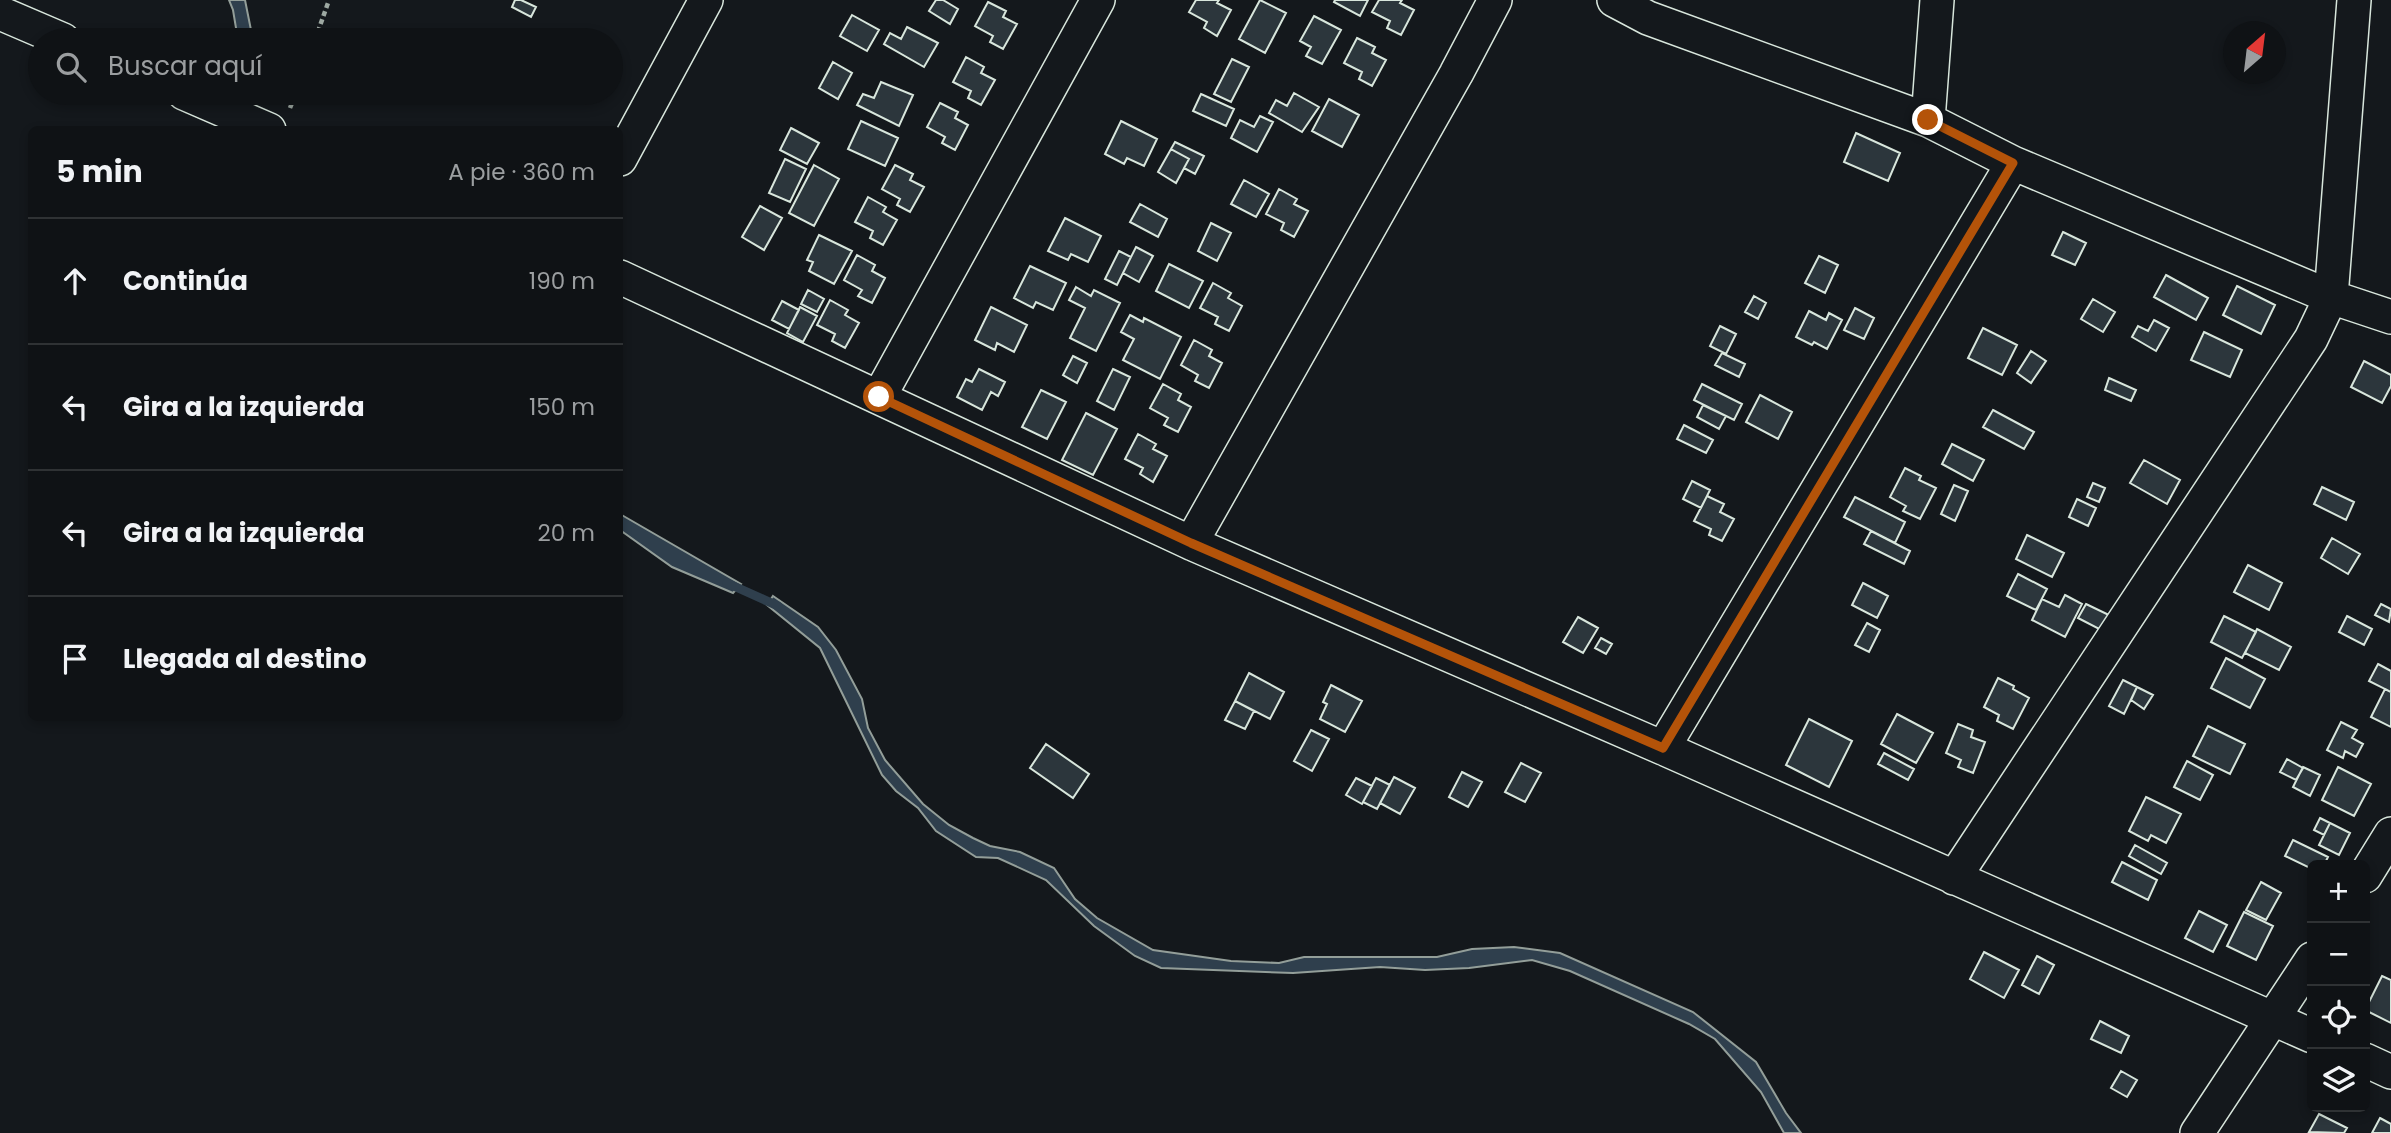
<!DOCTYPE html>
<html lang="es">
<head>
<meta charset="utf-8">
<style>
  body { margin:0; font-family:Poppins,sans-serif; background:#1d2022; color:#f1f3f6 }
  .controls { position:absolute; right:21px; bottom:21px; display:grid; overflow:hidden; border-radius:10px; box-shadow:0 4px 10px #0003 }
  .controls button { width:63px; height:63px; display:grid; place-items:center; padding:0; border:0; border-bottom:2px solid #2f3234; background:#0f1215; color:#f1f3f6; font:35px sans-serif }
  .compass { position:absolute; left:2223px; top:21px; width:63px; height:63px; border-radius:50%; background:#0f1215; box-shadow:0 4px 10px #0003; rotate:28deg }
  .stop { position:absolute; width:21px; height:21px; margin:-16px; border:5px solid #b45309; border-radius:50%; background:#fff }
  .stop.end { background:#b45309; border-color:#fff; box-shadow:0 2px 7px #0008 }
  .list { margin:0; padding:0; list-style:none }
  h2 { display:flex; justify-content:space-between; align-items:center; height:91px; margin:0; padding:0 28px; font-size:30px }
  h2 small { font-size:23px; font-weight:400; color:#9b9ea0 }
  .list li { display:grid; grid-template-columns:46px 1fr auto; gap:21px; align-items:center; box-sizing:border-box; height:126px; padding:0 28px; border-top:2px solid #2f3234 }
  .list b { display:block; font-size:26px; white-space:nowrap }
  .list em { font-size:23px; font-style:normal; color:#9b9ea0 }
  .icon { flex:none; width:38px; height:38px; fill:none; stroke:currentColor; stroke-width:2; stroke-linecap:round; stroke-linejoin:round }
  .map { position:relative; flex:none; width:2391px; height:1133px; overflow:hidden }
  .search { position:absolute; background:#0f1215; box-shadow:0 4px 10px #0003; left:28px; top:28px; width:595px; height:77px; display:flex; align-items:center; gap:18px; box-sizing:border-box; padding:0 24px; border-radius:38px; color:#9b9ea0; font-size:26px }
  .panel { position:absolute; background:#0f1215; box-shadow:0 4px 10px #0003; left:28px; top:126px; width:595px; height:595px; border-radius:10px }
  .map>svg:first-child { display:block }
</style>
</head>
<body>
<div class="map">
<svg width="2391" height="1133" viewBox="0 0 2391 1133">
  <rect width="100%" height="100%" fill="#14181c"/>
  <path fill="#2f3f4d" stroke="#939e99" stroke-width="2" d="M229,0H245L253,40H238L233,10Z
    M620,514L741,584L733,593L672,567L620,530Z
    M773,596L818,627L836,650L862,699L868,728L885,760L923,804L949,825L973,838L990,846L1020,852L1054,868L1075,899L1097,918L1153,950L1231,961L1279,963L1304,957H1437L1472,949L1514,947L1560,953L1693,1012L1756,1062L1786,1113L1801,1133H1784L1761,1092L1715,1039L1689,1024L1570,971L1532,960L1469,968L1425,970L1380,967L1293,973L1161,968L1135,956L1094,926L1046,880L998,858L976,857L936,831L918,808L896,791L882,775L820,648L767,605Z"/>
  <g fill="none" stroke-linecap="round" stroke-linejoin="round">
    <path stroke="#2f3f4d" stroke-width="9" d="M727,583L778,606"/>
  </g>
  <path fill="#2c363c" stroke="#d8e6dc" stroke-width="2" d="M515,0H521L536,7L531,17L512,7Z
    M936,0H943L958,9L950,24L929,11Z
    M1196,0H1219L1217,3L1231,10L1217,36L1204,28L1207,22L1189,12Z
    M1260,0L1286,13L1265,53L1239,39Z
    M1335,0H1368L1360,16L1334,2Z
    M1379,0H1402L1400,3L1414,10L1401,35L1387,28L1390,21L1372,12Z
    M988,2L1006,11L1003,17L1017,24L1003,49L990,42L993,36L975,26Z
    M852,15L879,30L867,51L840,36Z
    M1314,16L1341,30L1322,64L1306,56L1311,47L1300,41Z
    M907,27L938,43L924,67L884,44L890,33L901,39Z
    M1357,38L1375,47L1372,53L1386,60L1372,86L1359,79L1362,72L1344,63Z
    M966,57L984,67L981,73L995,80L981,105L968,98L971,91L953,82Z
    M1232,59L1249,67L1231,102L1214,94Z
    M833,62L852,73L838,99L819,88Z
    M881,82L913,95L899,126L857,105L863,94L874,98Z
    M1294,93L1319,107L1302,132L1269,113L1276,100L1287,106Z
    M1201,94L1234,109L1226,126L1193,111Z
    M1329,99L1359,115L1342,147L1312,131Z
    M940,103L958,112L955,118L968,125L955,150L942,143L945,137L927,127Z
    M1260,116L1273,122L1257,152L1231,138L1240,120L1254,127Z
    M861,121L898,138L885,166L848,149Z
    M1121,121L1157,139L1144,166L1127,158L1124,164L1105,154Z
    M791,128L819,143L807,164L780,150Z
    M1856,133L1900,153L1888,181L1844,162Z
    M1175,142L1204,156L1195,174L1184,168L1189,159L1171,149Z
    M1171,149L1189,159L1176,183L1158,172Z
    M785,159L806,169L790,202L769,193Z
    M814,165L839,179L814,226L789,213Z
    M895,165L913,174L910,180L924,187L910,212L897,205L900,199L882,189Z
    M1244,180L1269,194L1256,217L1231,204Z
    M1279,189L1297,199L1294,204L1308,211L1294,237L1281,230L1284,223L1266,214Z
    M868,197L886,207L883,212L897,220L883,245L870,238L873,231L855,222Z
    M1140,204L1167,219L1158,237L1130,222Z
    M760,206L782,218L764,250L742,237Z
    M1065,218L1101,236L1088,262L1071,254L1068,260L1048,251Z
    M1211,223L1231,233L1217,261L1198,251Z
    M2063,232L2086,243L2075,265L2052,255Z
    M819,235L852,251L834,284L809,271L813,262L807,260Z
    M1136,247L1153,256L1139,282L1123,273Z
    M1119,251L1131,257L1117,285L1105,279Z
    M857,255L875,265L872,271L885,278L872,303L858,296L862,290L844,280Z
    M1819,256L1838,265L1825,293L1805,283Z
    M1169,264L1203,281L1189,308L1156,291Z
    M1030,266L1066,283L1053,310L1036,302L1033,308L1014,298Z
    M2166,275L2208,298L2196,320L2154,297Z
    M1213,283L1231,293L1228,298L1242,306L1229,331L1215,324L1218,317L1200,308Z
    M2237,286L2275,305L2261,334L2223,315Z
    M1076,287L1091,296L1094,290L1120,303L1096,351L1070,338L1085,308L1069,300Z
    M808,290L824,299L817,312L801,304Z
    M1754,296L1766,303L1758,319L1745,312Z
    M2093,299L2115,312L2103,332L2081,319Z
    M830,300L848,310L845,315L859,323L845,348L832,341L835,334L817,325Z
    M782,301L799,310L789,329L772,320Z
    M800,307L817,316L803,342L787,333Z
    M991,307L1027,325L1014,352L997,343L995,350L975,340Z
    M1855,308L1874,318L1864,339L1844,330Z
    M1809,311L1826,320L1829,313L1842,320L1827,349L1814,342L1812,345L1796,337Z
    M1130,315L1143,322L1144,318L1181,337L1160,379L1123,360L1134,339L1121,332Z
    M2154,320L2169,328L2156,351L2132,337L2138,326L2148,331Z
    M1720,326L1736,334L1726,354L1710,346Z
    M1983,328L2017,345L2002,375L1968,358Z
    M2204,332L2242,350L2230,377L2191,360Z
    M1194,340L1212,350L1209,356L1222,363L1209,388L1195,381L1198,375L1181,365Z
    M2031,351L2046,361L2031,383L2017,373Z
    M1722,353L1745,364L1739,377L1715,365Z
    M1073,356L1087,363L1077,383L1063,375Z
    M2364,361L2391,375V386L2382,403L2351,387Z
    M979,369L1005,382L998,396L991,392L982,410L957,397L966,379L972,382Z
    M1113,369L1130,377L1114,410L1097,401Z
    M2109,378L2136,390L2131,401L2105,390Z
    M1163,384L1181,394L1178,400L1191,407L1178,432L1164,425L1168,418L1150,408Z
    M1702,384L1742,404L1734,420L1694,400Z
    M1041,390L1066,402L1047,439L1022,427Z
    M1760,395L1792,412L1778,439L1746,422Z
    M1703,405L1726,416L1719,429L1697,417Z
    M1993,410L2034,432L2024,449L1983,427Z
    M1086,413L1117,429L1093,475L1062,460Z
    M1684,425L1713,440L1706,453L1677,439Z
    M1138,434L1156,444L1153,449L1167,456L1153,482L1140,474L1143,468L1125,459Z
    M1952,444L1984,460L1973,481L1942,464Z
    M2144,460L2180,480L2167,504L2130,483Z
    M1905,468L1921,476L1919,480L1936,488L1920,519L1903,511L1906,506L1890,497Z
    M1692,481L1710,490L1701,508L1683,499Z
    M2093,483L2105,488L2099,502L2087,497Z
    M1954,485L1968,491L1955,521L1941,514Z
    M2322,487L2354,502L2346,520L2314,504Z
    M1707,496L1724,504L1720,512L1734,519L1722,541L1709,535L1711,529L1694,521Z
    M1855,497L1905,522L1895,543L1844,517Z
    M2077,499L2096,508L2088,526L2069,517Z
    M1871,531L1910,551L1904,564L1864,544Z
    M2027,535L2064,553L2052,577L2016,559Z
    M2332,538L2360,554L2348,574L2321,558Z
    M2248,565L2282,583L2269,610L2234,592Z
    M2018,574L2047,589L2036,610L2007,596Z
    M1863,583L1888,596L1877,618L1852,605Z
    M2065,595L2082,604L2065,637L2032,620L2042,599L2059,607Z
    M2086,604L2111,616L2103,631L2078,618Z
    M2381,604L2391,609L2389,622L2375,615Z
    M2224,616L2256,632L2242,658L2211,642Z
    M2347,616L2372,629L2364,645L2339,632Z
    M1578,617L1598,628L1583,653L1563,642Z
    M1867,623L1880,630L1869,652L1855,645Z
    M2257,629L2291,647L2279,670L2245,653Z
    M1601,638L1612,644L1606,654L1595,648Z
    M2226,658L2265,679L2250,708L2211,688Z
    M2378,664L2391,671V692L2369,681Z
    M1249,673L1284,692L1270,719L1235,701Z
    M1998,678L2014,686L2013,689L2029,698L2013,729L1997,721L1999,715L1984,707Z
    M2123,680L2137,687L2124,714L2109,706Z
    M1331,685L1362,701L1345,732L1320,719L1327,704L1323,702Z
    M2137,687L2153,695L2144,709L2131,700Z
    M2385,689L2391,692V727L2371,717Z
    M1235,701L1254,711L1245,729L1225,720Z
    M1897,714L1933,733L1916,763L1881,744Z
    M1809,719L1852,741L1829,787L1786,765Z
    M2341,722L2357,730L2352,738L2363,744L2356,757L2345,751L2343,758L2327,750Z
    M1958,724L1973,730L1971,737L1985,742L1973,773L1958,767L1961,760L1946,753Z
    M2208,726L2245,744L2230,774L2193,756Z
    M1311,730L1329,739L1312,771L1294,761Z
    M1046,744L1089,774L1073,798L1030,768Z
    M1884,753L1914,769L1908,780L1878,764Z
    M2287,759L2303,768L2296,780L2280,772Z
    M2187,761L2213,775L2200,800L2174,787Z
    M1521,763L1541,773L1525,802L1505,792Z
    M2303,767L2320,775L2310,796L2293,787Z
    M2338,767L2371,784L2354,816L2322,800Z
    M1462,772L1482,782L1468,807L1449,797Z
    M1394,777L1415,788L1400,814L1380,803Z
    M1356,778L1372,786L1362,804L1346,795Z
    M1376,778L1390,785L1377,809L1363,802Z
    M2146,797L2181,814L2166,843L2151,835L2148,841L2129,831Z
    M2320,818L2330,823L2324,835L2314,830Z
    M2330,823L2350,833L2339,855L2319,845Z
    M2293,840L2328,857L2324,865H2312V869L2285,856Z
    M2135,845L2167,863L2161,874L2129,856Z
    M2122,862L2157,880L2148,900L2112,882Z
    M2261,882L2281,893L2266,920L2246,910Z
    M2199,911L2227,925L2213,952L2185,938Z
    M2244,912L2273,926L2256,960L2227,946Z
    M1984,952L2019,970L2004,998L1970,979Z
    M2037,956L2054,965L2039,994L2022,985Z
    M2382,976L2391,980V1023L2365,1010Z
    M2100,1021L2129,1036L2121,1053L2091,1039Z
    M2121,1071L2137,1080L2127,1097L2111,1088Z
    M2319,1114L2347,1128L2344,1133L2309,1132Z
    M2380,1118L2391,1124V1133H2372Z"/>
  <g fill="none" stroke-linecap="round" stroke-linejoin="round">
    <g stroke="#d8e6dc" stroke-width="36">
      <path id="minor" d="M1614,0L1648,18L1928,120L2013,163L2331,297L2391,317
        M0,13L63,40
        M184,93L269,130
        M1928,120L1937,0
        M620,159L706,0
        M620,277L1191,543L1663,748L2312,1036
        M879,397L1098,0
        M1191,543L1456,74L1495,0
        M1663,748L2013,163
        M2365,876L2391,834
        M1954,878L2311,339L2331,297L2354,0
        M2365,1060L2391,1072
        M2197,1133L2312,959"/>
    </g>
    <path stroke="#9da8a2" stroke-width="4.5" stroke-dasharray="5 3.5" stroke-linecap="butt" d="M315,40L329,0
      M290,108L296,93"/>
    <use href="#minor" stroke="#14181c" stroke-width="33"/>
  </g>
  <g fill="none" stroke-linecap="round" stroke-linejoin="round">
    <path stroke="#b45309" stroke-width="9" d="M879,397L1191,543L1663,748L2013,163L1928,120"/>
  </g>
</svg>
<div class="controls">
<button>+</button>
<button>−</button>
<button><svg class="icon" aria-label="locate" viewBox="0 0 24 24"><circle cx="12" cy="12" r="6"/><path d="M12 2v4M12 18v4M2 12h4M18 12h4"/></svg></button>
<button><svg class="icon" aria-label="layers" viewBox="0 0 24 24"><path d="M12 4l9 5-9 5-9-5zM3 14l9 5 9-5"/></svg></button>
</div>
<svg class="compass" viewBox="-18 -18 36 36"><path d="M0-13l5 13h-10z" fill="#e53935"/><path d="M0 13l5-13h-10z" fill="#9b9ea0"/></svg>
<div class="stop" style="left:879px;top:397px"></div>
<div class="stop end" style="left:1928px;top:120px"></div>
<div class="search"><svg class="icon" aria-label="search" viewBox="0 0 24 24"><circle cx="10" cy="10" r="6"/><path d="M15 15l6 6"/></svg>Buscar aquí</div>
<section class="panel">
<h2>5 min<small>A pie · 360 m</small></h2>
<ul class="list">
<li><svg class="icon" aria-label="ahead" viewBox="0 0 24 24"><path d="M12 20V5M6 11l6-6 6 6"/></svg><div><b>Continúa</b></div><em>190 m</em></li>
<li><svg class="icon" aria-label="left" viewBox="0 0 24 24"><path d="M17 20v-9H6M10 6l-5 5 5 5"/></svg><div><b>Gira a la izquierda</b></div><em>150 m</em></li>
<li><svg class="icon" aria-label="left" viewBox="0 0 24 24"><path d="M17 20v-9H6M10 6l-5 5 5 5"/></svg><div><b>Gira a la izquierda</b></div><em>20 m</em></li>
<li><svg class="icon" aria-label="arrive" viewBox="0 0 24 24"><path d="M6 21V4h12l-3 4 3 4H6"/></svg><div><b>Llegada al destino</b></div></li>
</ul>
</section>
</div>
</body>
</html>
